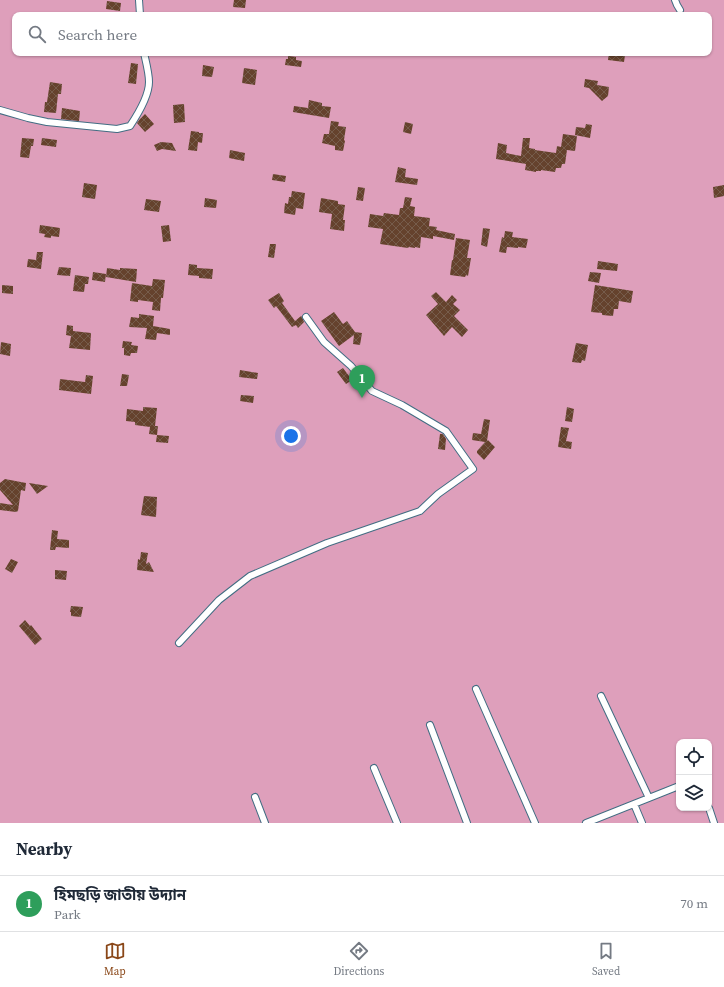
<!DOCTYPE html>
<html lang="en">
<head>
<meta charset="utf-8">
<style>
  body { margin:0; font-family:"Source Serif 4","Noto Sans Bengali",serif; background:#f6f6f7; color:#1f2937 }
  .controls { position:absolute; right:12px; bottom:12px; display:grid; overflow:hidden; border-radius:8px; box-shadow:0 1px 3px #0004 }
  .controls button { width:36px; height:36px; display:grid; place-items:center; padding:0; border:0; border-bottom:1px solid #e0e1e3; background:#fff; color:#1f2937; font:20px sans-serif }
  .you { position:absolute; left:291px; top:436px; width:14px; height:14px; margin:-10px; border:3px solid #fff; border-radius:50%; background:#1a73e8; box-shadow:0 0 0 6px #1a73e833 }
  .badge { display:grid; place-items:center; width:26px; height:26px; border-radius:50%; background:#8a4718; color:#fff; font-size:13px; font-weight:700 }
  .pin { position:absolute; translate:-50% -33px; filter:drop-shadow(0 1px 2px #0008) }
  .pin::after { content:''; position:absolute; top:21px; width:14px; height:12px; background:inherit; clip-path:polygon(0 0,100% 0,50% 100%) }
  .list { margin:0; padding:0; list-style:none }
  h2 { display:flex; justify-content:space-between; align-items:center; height:52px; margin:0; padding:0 16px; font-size:17px }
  h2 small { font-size:13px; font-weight:400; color:#747a83 }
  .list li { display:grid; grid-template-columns:26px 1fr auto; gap:12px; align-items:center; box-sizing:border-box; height:56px; padding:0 16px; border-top:1px solid #e0e1e3 }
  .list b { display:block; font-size:15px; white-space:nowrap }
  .list p { margin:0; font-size:13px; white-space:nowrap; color:#747a83 }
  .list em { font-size:13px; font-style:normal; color:#747a83 }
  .icon { flex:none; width:22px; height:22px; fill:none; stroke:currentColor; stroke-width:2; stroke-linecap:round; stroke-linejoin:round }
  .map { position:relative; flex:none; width:724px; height:823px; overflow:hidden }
  .search { position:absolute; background:#fff; box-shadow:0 1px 3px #0004; left:12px; right:12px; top:12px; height:44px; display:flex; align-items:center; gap:10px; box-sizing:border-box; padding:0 14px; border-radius:8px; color:#747a83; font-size:15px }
  .sheet { height:108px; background:#fff }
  nav { display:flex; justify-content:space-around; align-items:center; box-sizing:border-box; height:56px; border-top:1px solid #e0e1e3; background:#fff; font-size:11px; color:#747a83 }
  nav a { display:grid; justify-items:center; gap:2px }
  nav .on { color:#8a4718 }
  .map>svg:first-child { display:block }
</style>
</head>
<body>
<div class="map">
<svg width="724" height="823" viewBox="0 0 724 823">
  <defs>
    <pattern id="building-cross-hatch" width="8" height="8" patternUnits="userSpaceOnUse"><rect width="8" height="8" fill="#65422d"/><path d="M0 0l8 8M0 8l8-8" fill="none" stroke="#765c4b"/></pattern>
  </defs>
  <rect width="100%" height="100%" fill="#c3e7fb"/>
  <path fill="#de9fbb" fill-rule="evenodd" d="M0,0H724V823H0ZM15,15H709V53H15ZM679,742H709V808H679Z"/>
  <path fill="url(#building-cross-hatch)" d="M234,0H246L245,8L233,7Z
    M107,1L121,3L120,11L106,9Z
    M609,53H618V54L625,55L624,62L608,60Z
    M288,56L296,57V60L302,61L301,67L285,65L286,59H288Z
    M131,63L138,64L136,84L128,83Z
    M203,65L214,67L212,77L202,76Z
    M244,68L257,70L255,85L242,83Z
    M585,79L598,81L597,85L609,87L608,96L602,101L589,88L584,87Z
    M50,82L62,84L61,94H58L56,113L44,112L45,102H47Z
    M309,100L322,103V106L331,107L329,118L293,112L294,106L308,108Z
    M184,104L185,122L174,123L173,105Z
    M62,108L80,111L79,121L61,119Z
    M145,114L154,124L145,132L137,123L140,119Z
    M331,121L339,122L338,126L346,127L344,140L345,141L343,151L335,150V146L322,143L324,134H329Z
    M405,122L413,124L411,134L403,132Z
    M586,124L592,125L590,138L575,135L576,127L585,128Z
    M191,131L199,132V133H203L202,143L198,142L197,151L188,150Z
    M563,134L577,136L575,151L567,150L565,164H562L561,168H556L555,172L541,170V171H536V172L525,170L526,164L496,159L498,143L507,145L506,153L521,156L523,138H530L529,148L535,149V150L556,153L557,146L561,147Z
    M22,138L34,139L33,146H31L29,158L20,157Z
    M42,138L57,140L56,147L41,145Z
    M161,142L172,143L176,151L162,149L157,151L154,145Z
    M230,150L245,153L244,161L229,158Z
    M398,167L406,169L405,177L418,179L417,185L395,182Z
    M273,174L286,176L285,182L272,180Z
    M84,183L97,185L95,199L82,197Z
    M724,185V196L714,198L713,187Z
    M358,187L365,188L363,201L356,200Z
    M292,191L305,193L303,209L296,208L295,215L284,213L285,203L288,204L289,197H291Z
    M405,197L412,198L410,206L415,207L414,216L430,218L429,226L437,227L436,230L455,234L454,240L433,236V239L421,237L420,248L415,247V248L409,247L408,248L380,244L383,229L368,227L370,214L383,216L384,213L399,215L400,208H403Z
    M205,198L217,200L216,208L204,207Z
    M321,198L338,201V204L345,205L343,220H345L344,231L330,229L332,214L319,212Z
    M146,199L161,201L159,212L144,210Z
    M40,225L60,228L59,237L51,236V238L44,237L45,234L39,233Z
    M169,225L171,241L163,242L161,226Z
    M483,228L490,229L487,247L481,245Z
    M505,231L513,232L512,237L528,239L526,248L518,247V248L507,247L506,253L499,252L502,237L504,238Z
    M456,238L470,240L467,258H471L468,276L466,275L465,277L450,275L452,260H453Z
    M270,244H276L274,258L268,257Z
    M37,252H43L41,269L27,267L28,259L36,260Z
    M598,261L618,264L617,271L597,269Z
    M189,264L197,265V268L213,269L212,279L199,278V276L188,275Z
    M59,267L71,268L70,276L57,275Z
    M107,268L120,270V268L137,269L136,282L106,277Z
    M93,272L106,274L105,282L92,280Z
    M590,272L601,273L599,283L588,281Z
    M75,275L89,277L88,284H85L84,292L73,291Z
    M153,279L165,280L163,298H161L160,311L152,310L153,302L138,300V302L130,301L132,283L152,286Z
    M2,285L13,286V294L2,293Z
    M595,285L633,291L631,303L619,301L618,309H614L613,316L602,315V313L591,312Z
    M436,292L446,302L452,295L457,300L453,304L460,310L454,316L468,330L462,337L452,327L444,336L426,315L438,304L431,296Z
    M279,293L284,301L282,303L295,321L301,316L302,317L304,322L298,328L296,325L292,327L276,306L274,308L268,300Z
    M334,312L343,324L347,321L355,332L362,333L360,345L353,344L354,335L339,346L321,321Z
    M139,314L154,316L153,326L170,329V335L157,333L156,340L145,339L147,328L129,327L131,317L139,318Z
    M67,325L73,326V331L91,333L90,350L69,348L71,336L66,335Z
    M123,341L132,342L131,345L138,346L137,353H131L130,356L124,355V348H122Z
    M1,342L11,344L10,356L0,354Z
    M576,343L588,345L585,361L582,360L581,363L572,362Z
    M343,368L352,380L346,384L337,372Z
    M240,370L258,373L257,379L239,377Z
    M122,374L129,375L127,386H120Z
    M86,375L93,376L91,394L59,390L60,379L85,382Z
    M241,395L254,396L253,403L240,401Z
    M143,407L157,408L155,426H158L157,435L169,436L168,443L156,442L157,435L149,434L150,427L135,425V422L126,421L127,409L143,411Z
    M567,407L574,409L572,422L565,421Z
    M484,419L490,420L487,441L488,440L495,447L484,460L477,453V451L485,442L472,440L473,433L481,434Z
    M561,427L569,428L566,441L572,442L571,449L558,447Z
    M440,434H443L446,439L445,450L438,449Z
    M5,479L26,483L25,491L21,490L18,511L16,512L0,510V503L13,505L0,490V483Z
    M29,483L48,486L37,494Z
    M144,496L157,497L156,517L141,515Z
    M52,530L58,531L57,539L69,540V548L56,547L55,550H50Z
    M141,552L148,553L146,564L149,562L154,572L137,570L138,559L140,560Z
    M11,559L18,562L12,573L5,569Z
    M55,570L67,571L66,580L55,579Z
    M71,606L83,607L81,617L71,616V612H70Z
    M25,620L30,626L31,625L42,639L35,645L19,626Z"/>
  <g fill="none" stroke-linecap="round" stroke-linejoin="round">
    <g stroke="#426d83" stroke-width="8">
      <path id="street" d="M139,0L140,15
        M675,0L677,5L680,10
        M0,110L28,118L47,122L117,129L130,126C138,114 149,96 149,82C149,73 146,62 144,53
        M179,643L219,600L250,576L327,543L420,511L438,494L473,469L446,431L402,405L372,391L351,366L324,342L306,317
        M476,689L535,823
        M601,696L649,798
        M430,725L467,823
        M374,768L397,823
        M255,797L265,823
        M634,804L642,823
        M709,808L714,823
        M586,823L679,786"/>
    </g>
    <use href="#street" stroke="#fff" stroke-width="6"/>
  </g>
</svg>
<div class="controls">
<button><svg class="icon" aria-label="locate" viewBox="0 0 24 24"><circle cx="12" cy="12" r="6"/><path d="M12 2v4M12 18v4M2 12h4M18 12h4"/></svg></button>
<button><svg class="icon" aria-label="layers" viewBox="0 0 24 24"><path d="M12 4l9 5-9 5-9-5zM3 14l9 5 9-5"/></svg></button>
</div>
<div class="you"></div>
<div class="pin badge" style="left:362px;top:398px;background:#2e9e5b">1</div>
<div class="search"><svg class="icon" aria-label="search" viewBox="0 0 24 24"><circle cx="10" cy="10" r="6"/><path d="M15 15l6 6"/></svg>Search here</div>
</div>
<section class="sheet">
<h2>Nearby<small></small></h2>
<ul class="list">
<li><span class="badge" style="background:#2e9e5b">1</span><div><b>হিমছড়ি জাতীয় উদ্যান</b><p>Park</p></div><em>70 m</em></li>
</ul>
</section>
<nav>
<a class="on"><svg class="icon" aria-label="map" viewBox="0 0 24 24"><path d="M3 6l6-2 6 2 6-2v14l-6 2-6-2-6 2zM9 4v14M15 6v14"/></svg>Map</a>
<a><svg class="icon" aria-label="directions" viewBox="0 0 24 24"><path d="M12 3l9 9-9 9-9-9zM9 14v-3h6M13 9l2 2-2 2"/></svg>Directions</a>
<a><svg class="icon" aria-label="saved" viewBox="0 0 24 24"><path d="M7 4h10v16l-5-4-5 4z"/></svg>Saved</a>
</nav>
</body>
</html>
